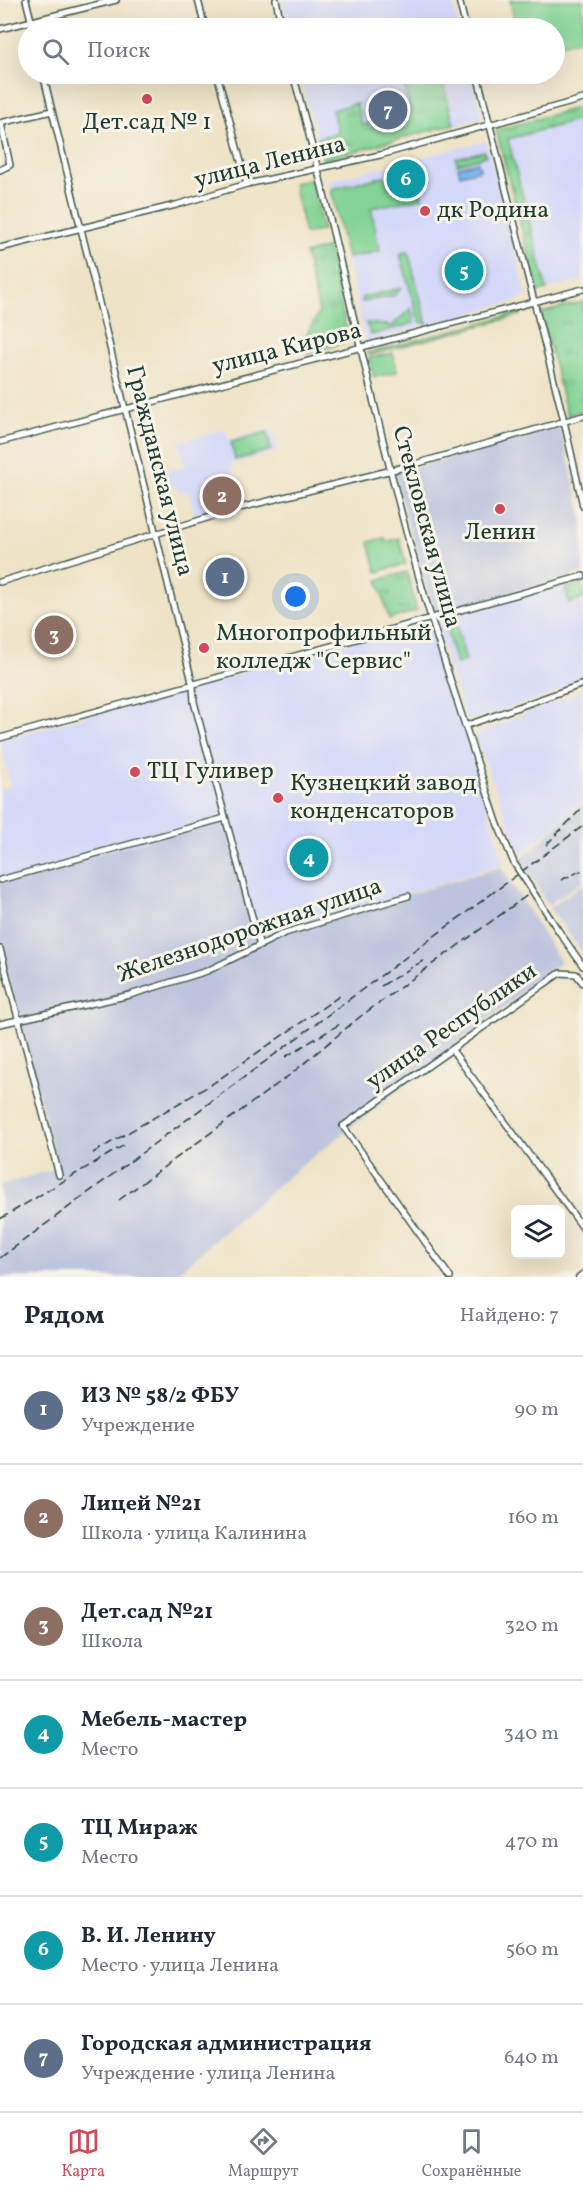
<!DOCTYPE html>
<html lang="ru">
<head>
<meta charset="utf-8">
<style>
  body { margin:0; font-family:Vollkorn,serif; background:#f2f2f3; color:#1f2937 }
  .controls { position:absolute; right:18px; bottom:18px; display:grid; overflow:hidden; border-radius:9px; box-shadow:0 6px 24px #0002 }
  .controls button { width:54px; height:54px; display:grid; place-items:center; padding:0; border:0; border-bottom:2px solid #e0e1e3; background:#fff; color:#1f2937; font:30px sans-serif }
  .you { position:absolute; left:296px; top:597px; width:21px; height:21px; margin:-15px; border:4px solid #fff; border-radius:50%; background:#1a73e8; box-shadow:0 0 0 9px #1a73e833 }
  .badge { display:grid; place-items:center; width:39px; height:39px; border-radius:50%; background:#d1495b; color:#fff; font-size:20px; font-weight:700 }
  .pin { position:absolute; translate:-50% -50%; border:3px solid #fff; box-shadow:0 2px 6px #0006 }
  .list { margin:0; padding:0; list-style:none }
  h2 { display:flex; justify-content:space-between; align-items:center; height:78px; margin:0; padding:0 24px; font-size:26px }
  h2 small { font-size:20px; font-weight:400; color:#747a83 }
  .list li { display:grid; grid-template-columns:39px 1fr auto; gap:18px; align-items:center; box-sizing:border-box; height:108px; padding:0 24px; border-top:2px solid #e0e1e3 }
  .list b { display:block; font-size:22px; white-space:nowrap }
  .list p { margin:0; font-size:20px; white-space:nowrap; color:#747a83 }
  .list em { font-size:20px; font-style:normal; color:#747a83 }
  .icon { flex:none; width:33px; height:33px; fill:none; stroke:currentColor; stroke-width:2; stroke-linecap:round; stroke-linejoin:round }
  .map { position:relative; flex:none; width:583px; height:1277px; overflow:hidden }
  .search { position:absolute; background:#fff; box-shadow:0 6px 24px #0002; left:18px; right:18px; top:18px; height:66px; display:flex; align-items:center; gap:15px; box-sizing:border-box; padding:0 21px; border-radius:33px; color:#747a83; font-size:22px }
  .sheet { height:834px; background:#fff }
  nav { display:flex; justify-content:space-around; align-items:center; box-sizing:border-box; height:84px; border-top:2px solid #e0e1e3; background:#fff; font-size:16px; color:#747a83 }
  nav a { display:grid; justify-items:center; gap:3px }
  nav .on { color:#d1495b }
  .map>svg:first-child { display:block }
</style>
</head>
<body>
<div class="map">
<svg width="583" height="1277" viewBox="0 0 583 1277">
  <defs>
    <pattern id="park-tufts" width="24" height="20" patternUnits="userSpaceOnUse" patternTransform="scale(1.5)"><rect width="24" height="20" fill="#82d395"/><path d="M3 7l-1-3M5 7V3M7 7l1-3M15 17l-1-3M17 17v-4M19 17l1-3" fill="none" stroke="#6aac7a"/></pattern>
  </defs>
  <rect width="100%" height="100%" fill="#f7f3e8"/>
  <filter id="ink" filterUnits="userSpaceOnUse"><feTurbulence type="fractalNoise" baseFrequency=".0167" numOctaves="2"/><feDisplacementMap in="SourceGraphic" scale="12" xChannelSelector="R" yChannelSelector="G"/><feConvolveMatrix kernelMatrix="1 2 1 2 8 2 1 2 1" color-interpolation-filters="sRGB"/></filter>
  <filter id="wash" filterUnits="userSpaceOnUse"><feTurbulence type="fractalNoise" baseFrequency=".008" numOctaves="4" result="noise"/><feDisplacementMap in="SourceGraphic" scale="24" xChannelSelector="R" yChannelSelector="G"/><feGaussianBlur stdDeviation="1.35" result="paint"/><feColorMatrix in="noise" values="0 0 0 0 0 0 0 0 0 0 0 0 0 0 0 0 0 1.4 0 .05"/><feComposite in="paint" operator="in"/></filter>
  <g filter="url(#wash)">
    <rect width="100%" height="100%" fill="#eee3c6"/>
    <path fill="#d4d8f9" d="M282,0H452L459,28H289Z
      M300,74H471L482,117L323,160Z
      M583,119V280L548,289L509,139Z
      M486,141L526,292L525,298L366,342L328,181Z
      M225,429L228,440L272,429L278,451L231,464L241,503L195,516L188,491L179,492L177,486L170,488L165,472L186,466L179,442Z
      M563,584L569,605L583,601V682L532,701L466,721L435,619Z
      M431,620L504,863L284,932L271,939H0V789L10,786L0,740Z
      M583,690V801L521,855L475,735Z"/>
    <path fill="#bdc3de" d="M560,427L583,520V573L434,614L394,473Z
      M583,804V881L548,905L521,859Z
      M224,818L258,939L501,867L561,962L290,1175L172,1277H0V1185L58,1168L0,948V882Z
      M583,884V953L549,908Z"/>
    <path fill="#82d395" stroke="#508864" stroke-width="1.5" d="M510,0H583V39L561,44L556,26L516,28Z
      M484,151L486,156L457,164L456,158Z
      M385,176L388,188L419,181L422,198L371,208L380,251L347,258L331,189Z
      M311,179L323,230L305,234L293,183Z
      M408,251L427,324L419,321L400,254Z
      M401,288L395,295L362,302V297Z
      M411,308L414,323L371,335L366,323L392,326Z
      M521,312V315L369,355L368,353Z
      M393,353L397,372L374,377L369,358Z
      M267,432L271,450L235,460L231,442Z
      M385,538L386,542L399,538L406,564L377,572L369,542Z
      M456,623L466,661L456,664L447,631Z"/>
    <path fill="url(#park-tufts)" stroke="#508864" stroke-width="1.5" d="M401,74H429L433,86L443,83L454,124L323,160L318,138L338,133L332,110L356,103L362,125L411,112Z
      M583,106V119L508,139L547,290L538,292L496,130Z
      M328,247L349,341L307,354L304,339L319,312L305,254Z
      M583,302V411L567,415L541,313Z
      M407,572L417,611L389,619L378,580Z
      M583,583V599L569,603L565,588Z"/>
    <path fill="#79b5eb" stroke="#4c7990" stroke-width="1.5" d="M478,162L480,170L460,175L458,167Z"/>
  </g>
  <g filter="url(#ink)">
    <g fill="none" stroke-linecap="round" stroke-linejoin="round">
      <g stroke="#3e564a" stroke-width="8">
        <path id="minor" d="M26,0L33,28
          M198,0L205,28
          M276,0L282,28
          M459,0L466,28
          M0,29L116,0
          M43,74L193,686L194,702L260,946
          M217,74L247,184
          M293,74C334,224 365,376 405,527C432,627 465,726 498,825
          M477,74L564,421L583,506
          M0,123L52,111
          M0,170L10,165L1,123
          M0,248L176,205L247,184L380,155L583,99
          M0,442L583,289
          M0,582L236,509L408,466L583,416
          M465,726L583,684
          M0,738L583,576
          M0,880L225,818
          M558,930L583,966
          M0,949L59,1175
          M0,1024L130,995L207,971L285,933L408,896
          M452,1050L583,1228
          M450,1277L343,1126L560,973L576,974L583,983
          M579,1277L583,1274"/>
      </g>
      <use href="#minor" stroke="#fff" stroke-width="5"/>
      <path stroke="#1f3d34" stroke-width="1.5" stroke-dasharray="9 4.5" stroke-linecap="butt" d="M546,845L583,807
        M561,880L583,870
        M381,986L426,959
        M285,1057L340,1024
        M93,1153L212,1084L341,995
        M119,1200L291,1074L361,1016L529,894
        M0,1219L126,1144
        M0,1258L583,826"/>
      <g stroke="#3e564a" stroke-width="8" stroke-linecap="butt">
        <path id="minor-bridge" d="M498,825L514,863L558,930"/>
      </g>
      <use href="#minor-bridge" stroke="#fff" stroke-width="5"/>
    </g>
  </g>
  <g fill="#d1495b" stroke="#f7f3e8" stroke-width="2">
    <circle cx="147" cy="99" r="6"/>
    <circle cx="425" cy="211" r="6"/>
    <circle cx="500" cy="509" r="6"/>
    <circle cx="204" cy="648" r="6"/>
    <circle cx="135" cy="772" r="6"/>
    <circle cx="278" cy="798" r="6"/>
  </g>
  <g text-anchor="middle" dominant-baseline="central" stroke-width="6" stroke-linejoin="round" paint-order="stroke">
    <g font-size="24" fill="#1f3d34" stroke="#f7f3e8" text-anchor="start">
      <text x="147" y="123" text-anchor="middle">Дет.сад № 1</text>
      <text x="437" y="211">дк Родина</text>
      <text x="500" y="533" text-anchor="middle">Ленин</text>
      <text x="216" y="634">Многопрофильный<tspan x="216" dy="28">колледж "Сервис"</tspan></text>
      <text x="147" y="772">ТЦ Гуливер</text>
      <text x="290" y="784">Кузнецкий завод<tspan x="290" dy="28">конденсаторов</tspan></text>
    </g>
    <g font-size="24" fill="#1f3d34" stroke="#f7f3e8">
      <text transform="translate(270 163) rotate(-14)">улица Ленина</text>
      <text transform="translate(287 349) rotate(-14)">улица Кирова</text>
      <text transform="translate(159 471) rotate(76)">Гражданская улица</text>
      <text transform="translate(426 527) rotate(75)">Стекловская улица</text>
      <text transform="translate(250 931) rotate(-19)">Железнодорожная улица</text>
      <text transform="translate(452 1027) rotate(-35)">улица Республики</text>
    </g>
  </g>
</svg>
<div class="controls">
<button><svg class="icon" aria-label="layers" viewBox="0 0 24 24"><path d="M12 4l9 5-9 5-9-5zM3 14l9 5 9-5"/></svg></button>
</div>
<div class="you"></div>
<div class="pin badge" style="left:225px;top:577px;background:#5c6f8a">1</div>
<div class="pin badge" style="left:222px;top:496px;background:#8d6e63">2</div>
<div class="pin badge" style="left:54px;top:635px;background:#8d6e63">3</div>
<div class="pin badge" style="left:309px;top:858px;background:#0f9aa8">4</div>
<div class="pin badge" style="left:464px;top:271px;background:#0f9aa8">5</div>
<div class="pin badge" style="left:406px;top:179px;background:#0f9aa8">6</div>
<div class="pin badge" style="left:388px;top:110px;background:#5c6f8a">7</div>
<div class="search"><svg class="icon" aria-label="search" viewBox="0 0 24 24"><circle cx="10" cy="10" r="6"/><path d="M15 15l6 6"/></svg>Поиск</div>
</div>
<section class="sheet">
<h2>Рядом<small>Найдено: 7</small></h2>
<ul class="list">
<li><span class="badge" style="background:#5c6f8a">1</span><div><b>ИЗ № 58/2 ФБУ</b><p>Учреждение</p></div><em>90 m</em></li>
<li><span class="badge" style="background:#8d6e63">2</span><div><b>Лицей №21</b><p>Школа · улица Калинина</p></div><em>160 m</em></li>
<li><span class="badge" style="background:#8d6e63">3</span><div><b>Дет.сад №21</b><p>Школа</p></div><em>320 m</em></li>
<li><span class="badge" style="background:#0f9aa8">4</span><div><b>Мебель-мастер</b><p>Место</p></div><em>340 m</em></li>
<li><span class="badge" style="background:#0f9aa8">5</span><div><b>ТЦ Мираж</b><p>Место</p></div><em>470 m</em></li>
<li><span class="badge" style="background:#0f9aa8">6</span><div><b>В. И. Ленину</b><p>Место · улица Ленина</p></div><em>560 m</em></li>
<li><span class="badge" style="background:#5c6f8a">7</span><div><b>Городская администрация</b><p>Учреждение · улица Ленина</p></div><em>640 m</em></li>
</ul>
</section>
<nav>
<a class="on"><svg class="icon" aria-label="map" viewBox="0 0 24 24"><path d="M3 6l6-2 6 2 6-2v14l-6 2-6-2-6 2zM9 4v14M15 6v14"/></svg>Карта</a>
<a><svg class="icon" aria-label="directions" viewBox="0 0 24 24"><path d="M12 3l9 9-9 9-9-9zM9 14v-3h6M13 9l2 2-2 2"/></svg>Маршрут</a>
<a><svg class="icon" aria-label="saved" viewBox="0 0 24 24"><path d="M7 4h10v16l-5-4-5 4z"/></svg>Сохранённые</a>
</nav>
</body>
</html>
